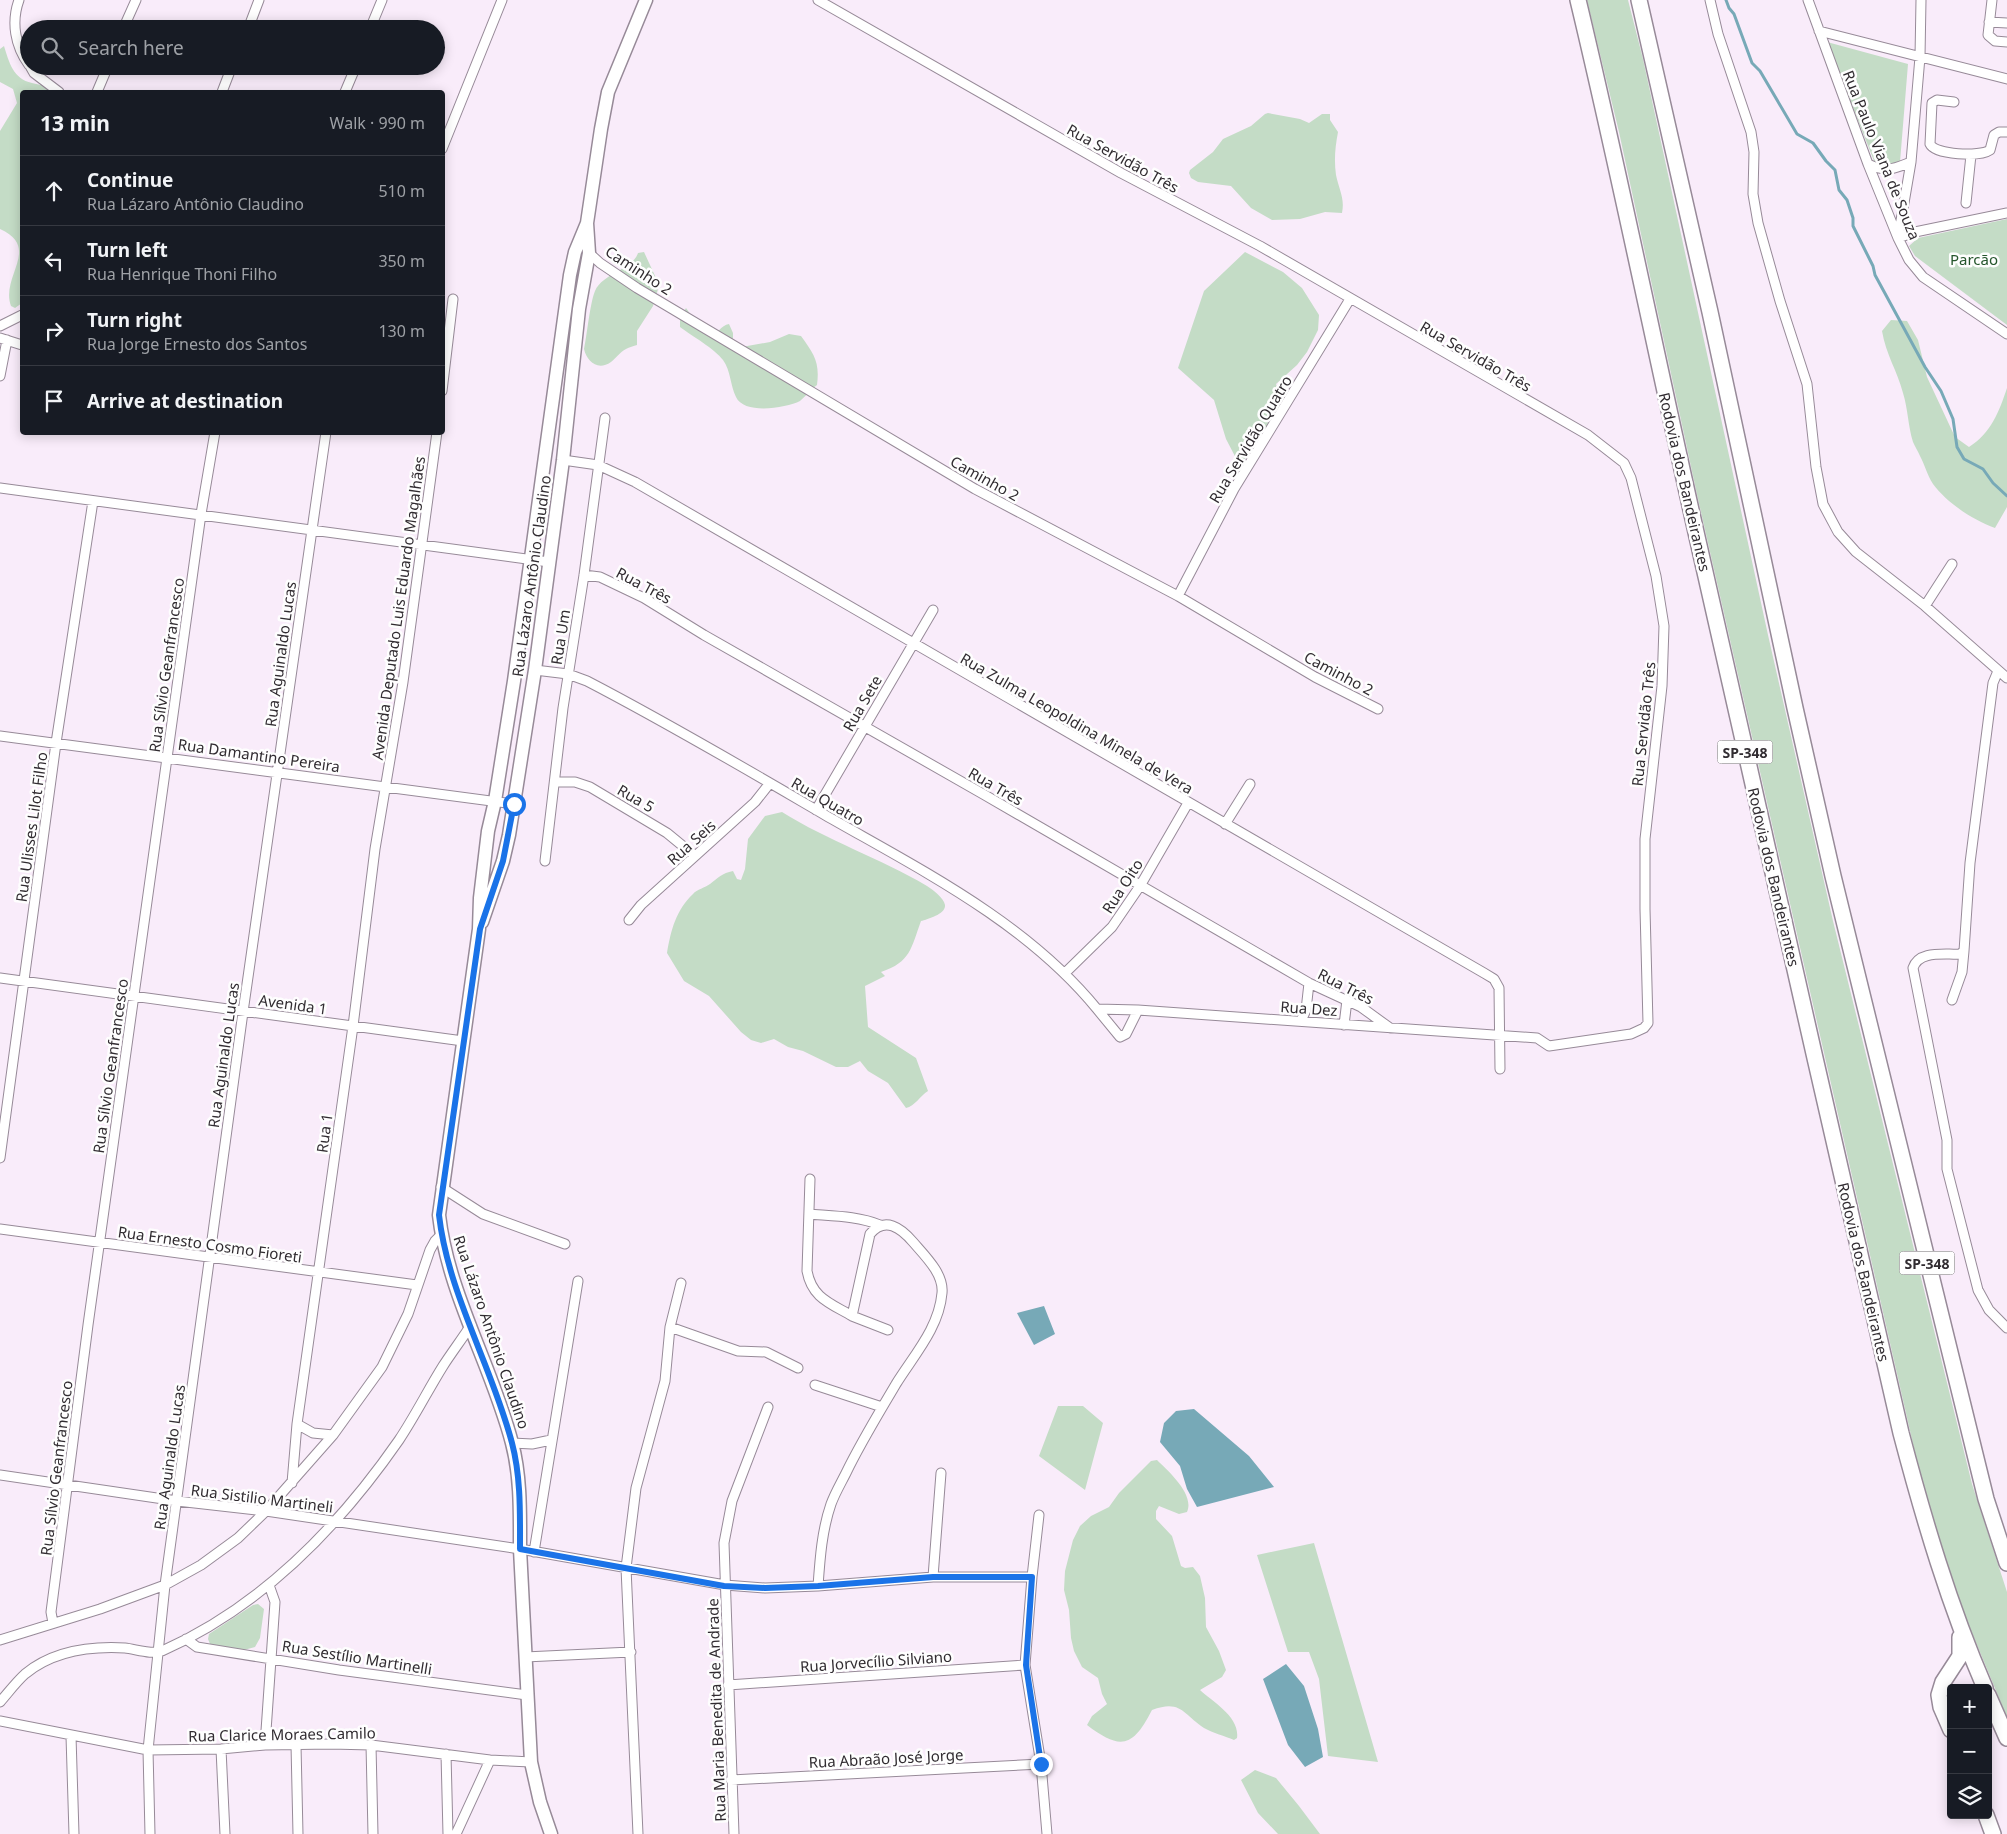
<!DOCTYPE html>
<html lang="en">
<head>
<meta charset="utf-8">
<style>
  body { margin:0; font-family:"Noto Sans",sans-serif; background:#242831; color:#f1f3f6 }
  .controls { position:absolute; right:15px; bottom:15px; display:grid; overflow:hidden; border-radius:5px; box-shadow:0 2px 12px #0003 }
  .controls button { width:45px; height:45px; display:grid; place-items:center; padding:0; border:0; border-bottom:1px solid #363941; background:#171b24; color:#f1f3f6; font:25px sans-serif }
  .stop { position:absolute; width:15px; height:15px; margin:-11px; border:4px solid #1a73e8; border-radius:50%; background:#fff }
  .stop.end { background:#1a73e8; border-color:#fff; box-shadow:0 1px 5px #0008 }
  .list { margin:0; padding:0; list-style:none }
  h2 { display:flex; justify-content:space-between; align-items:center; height:65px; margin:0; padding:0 20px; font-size:21px }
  h2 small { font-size:16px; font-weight:400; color:#9ea1a6 }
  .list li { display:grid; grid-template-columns:32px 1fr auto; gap:15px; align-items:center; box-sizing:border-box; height:70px; padding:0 20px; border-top:1px solid #363941 }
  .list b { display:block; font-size:19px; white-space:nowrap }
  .list p { margin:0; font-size:16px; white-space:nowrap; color:#9ea1a6 }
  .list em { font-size:16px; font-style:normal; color:#9ea1a6 }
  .icon { flex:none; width:28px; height:28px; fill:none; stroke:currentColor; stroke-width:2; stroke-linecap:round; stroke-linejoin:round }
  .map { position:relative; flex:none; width:2007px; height:1834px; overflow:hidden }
  .search { position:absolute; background:#171b24; box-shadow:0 2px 12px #0003; left:20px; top:20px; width:425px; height:55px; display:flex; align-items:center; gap:12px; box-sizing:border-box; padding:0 18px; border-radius:28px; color:#9ea1a6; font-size:19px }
  .panel { position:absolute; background:#171b24; box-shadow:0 2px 12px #0003; left:20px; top:90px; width:425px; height:345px; border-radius:5px }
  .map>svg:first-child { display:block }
</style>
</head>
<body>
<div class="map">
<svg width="2007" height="1834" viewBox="0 0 2007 1834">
  <rect width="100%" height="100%" fill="#f9ecfa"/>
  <path fill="#c4dcc6" d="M1587,0H1628L1643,59L1768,635L1833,921L1972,1484L2007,1592V1717L1967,1621L1949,1572L1923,1488L1698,499L1619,132Z
    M1827,42L1908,64L1900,162L1890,166L1874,161Z
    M4,46C9,62 13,79 32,83C44,86 47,85 58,92H22V303L15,308L11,306C0,276 42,248 0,229V131L17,103L13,89L0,82V49Z
    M1268,113L1300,119L1309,123L1322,114H1330V120L1338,132C1335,148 1334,160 1336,175C1339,190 1345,198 1342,213L1325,212L1300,219L1272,220L1251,208L1231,186L1198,182L1191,178L1189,173L1190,170L1213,152L1223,139L1251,126L1265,114Z
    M2007,219V325L1915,256L1909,246L1918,238Z
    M644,252L656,278L658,289L653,306L637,331V345C634,346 629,347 626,349C620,352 616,358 611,362C598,371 587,362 584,349C587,335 590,303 595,291C603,273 633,269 638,253Z
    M1245,252L1283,272L1302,288L1319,315L1318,330L1307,352L1297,365L1276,384L1277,387L1282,389V394L1272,406L1266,431L1252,455L1238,462L1226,439L1214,400L1178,368L1204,291Z
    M686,308L703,332L709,337C717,335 721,325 729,324L733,333V345L736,348L770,342L789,334L801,336C814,354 820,362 817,385C811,389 804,398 800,401C786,408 744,415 736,397C730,385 731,371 723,360C715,349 692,336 680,327V318Z
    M1891,320L1907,321L1918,340L1927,377L1955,437L1969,447C1991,433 1999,412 2007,388V507L1995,528C1973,520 1947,503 1933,484C1927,475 1925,465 1920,456C1918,451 1915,447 1913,442C1908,426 1908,409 1903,393C1897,370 1886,355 1882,331Z
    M782,812C828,841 880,858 927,886C932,889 944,898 945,905C946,914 928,919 921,921C911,948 911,962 881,972L885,976L865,986L868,1027L916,1058L928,1091C920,1096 915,1106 906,1108L888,1083L868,1071L860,1061L848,1067H836L803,1051L788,1047L774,1039L761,1043L751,1040L741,1032L709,996L684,981L667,953C671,930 676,910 693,894C697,889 705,888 710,884C718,878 722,873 733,871L737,879L741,880L745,869L748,839L765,816Z
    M1058,1406H1083L1103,1423L1085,1490L1039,1456Z
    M1157,1460C1168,1471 1195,1494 1187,1512L1179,1514L1159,1506L1156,1511V1519L1172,1536L1181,1566L1185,1568L1193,1567L1200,1576L1205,1598L1206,1627L1219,1651L1226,1670L1222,1677L1200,1690C1213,1702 1240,1717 1237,1738L1234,1740C1225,1736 1213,1733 1204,1728C1183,1714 1181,1699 1152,1710C1133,1747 1121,1751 1087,1725L1092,1716L1107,1704L1102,1694L1098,1678L1082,1667L1074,1651L1071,1638L1069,1610L1064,1590L1065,1571L1073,1540L1080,1526L1091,1516L1109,1507L1119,1493L1151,1461Z
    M1314,1543L1378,1762L1328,1756L1319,1679L1309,1652H1288L1257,1555Z
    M258,1604L264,1609L260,1638L255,1647L244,1650L210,1644L208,1639L209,1634L253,1605Z
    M1255,1770L1276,1778L1299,1806L1320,1834H1278L1258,1813L1241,1780Z"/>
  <path fill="#77a9b7" d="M1044,1306L1055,1334L1034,1345L1017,1313Z
    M1194,1409L1249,1456L1274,1487L1197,1507L1187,1489L1180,1466L1160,1442L1164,1423L1176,1411Z
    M1286,1664L1304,1686L1318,1729L1323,1757L1305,1767L1288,1745L1263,1679Z"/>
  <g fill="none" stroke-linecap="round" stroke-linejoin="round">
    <path stroke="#77a9b7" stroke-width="3" d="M1726,0L1729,8L1734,14L1752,63L1760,71L1797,134L1813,143L1826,161L1835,170L1839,190L1847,200L1853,218V226L1873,266L1875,275L1925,367L1941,391L1953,419L1957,447L1964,459L1983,469L1993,483L2007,496"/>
    <g stroke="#978a98" stroke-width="11">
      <path id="street" d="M19,0C11,22 15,46 29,65
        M1710,0L1718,34L1751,132L1754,152L1753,194L1758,223L1780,301L1807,384L1816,467L1823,504L1838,532L1856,552L1925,606L2007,678
        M1808,0L1868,164L1898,238L1909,260L1923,277L2007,334
        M1921,0L1920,57L1911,162L1898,238L1915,232L2007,213
        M1992,0L1988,35L1995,41L2007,42
        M1989,22L2007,23
        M123,29L136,0
        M248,29L259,0
        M370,29L382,0
        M1819,31L2007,79
        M30,66L34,73L59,92
        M97,92L108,66
        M222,92L232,66
        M345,92L356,66
        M1954,102L1937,100L1932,103L1930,144C1935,155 1980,157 1990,150L1994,135L1999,132H2007
        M442,149L502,0
        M1868,164C1887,173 1893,169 1911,162
        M1966,203L1971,155
        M589,253L600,263L637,288L975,489L1178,596L1315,677L1378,709
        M0,326L22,315
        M0,338L22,345
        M0,376L7,340
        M442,391L453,299
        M563,460L598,465L635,482L1484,973L1494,979L1499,988L1500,1069
        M0,488L549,562
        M584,575L600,577L644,598L704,635L983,794L1309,983L1361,1007L1390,1028
        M1178,596L1234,489L1350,299
        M1925,606L1952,564
        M535,670L568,674L587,681C668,723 746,769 825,815C921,870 1026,922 1097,1009L1138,1010L1537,1038L1549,1046L1631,1034L1644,1028L1648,1023L1645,909V839L1662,686L1664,626L1656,576L1631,478L1624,463L1588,435L1260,246L1121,173L818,0
        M1998,671L1993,683L1970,863L1964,951L1960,954C1944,955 1919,950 1913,968L1947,1140V1169L1978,1290L1989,1310L2007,1328
        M0,736L514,804
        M555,782H575L590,787L667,833L695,856
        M816,810L933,610
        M1225,824L1250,784
        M545,861L563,708L584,575L605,418
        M629,920L641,905L755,802L770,783
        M1065,973L1112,927L1140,886L1188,803
        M0,978L463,1041
        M1952,1000L1962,972L1964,951
        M1097,1009L1120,1037L1126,1034L1138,1010
        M1301,1021L1306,1010L1309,983
        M1344,1025L1347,1000
        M0,1158L56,743L93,501
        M810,1179L807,1271C812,1298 830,1303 852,1316
        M441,1187L483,1214L565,1244
        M809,1214C833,1216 858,1216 880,1225
        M0,1229L417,1285
        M670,1327L738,1351L766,1352L798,1368
        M815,1385L882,1407
        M297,1424L313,1433L333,1435
        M512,1443L532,1444L551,1440
        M0,1475L177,1501L266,1511L520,1549L725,1585L765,1588L818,1586L933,1577H1032
        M292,1483L297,1424L353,1026L375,849L403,682L437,432
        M1039,1515L1032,1577L1025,1665L1041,1764L1047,1834
        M534,1552L578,1281
        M933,1577L941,1473
        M818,1586C820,1558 822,1530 831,1504C835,1493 841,1483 846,1473C861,1442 879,1413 896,1384C914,1355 939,1328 942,1293C944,1274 925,1256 913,1242C901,1228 885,1216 870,1234L852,1316L888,1330
        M53,1623L51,1612L88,1325L201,514L215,432
        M186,1639L197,1647L339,1670L527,1695
        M0,1640L100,1609L165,1585L201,1565L238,1538L266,1511L333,1435L382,1367L408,1314L430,1250L435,1241L441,1235
        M525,1657L631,1652
        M728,1685L1025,1665
        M0,1702C8,1693 16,1682 25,1674C53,1651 90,1646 125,1648C135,1649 153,1655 162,1651C261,1607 338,1528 399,1440C415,1416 428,1390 443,1366C452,1352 462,1339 471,1325
        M0,1721L148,1750L221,1749L265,1745L331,1744L371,1745L490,1760L531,1762
        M71,1736L74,1834
        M265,1745L275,1602L269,1585
        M296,1745L298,1834
        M371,1745L373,1834
        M221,1749L225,1834
        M446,1754L448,1834
        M731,1780L1041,1764
        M150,1834L148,1750L165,1585L243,1012L326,432
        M456,1834L490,1760
        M638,1834L626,1568L636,1488L665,1381L670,1327L681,1283
        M734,1834L724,1543L732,1501L768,1407"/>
    </g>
    <g stroke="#978a98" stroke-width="15">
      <path id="secondary" d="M482,922L503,861L509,835L535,670L563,460L579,309L589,253L587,223L601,129L608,92L646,0
        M551,1834L540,1802L531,1762L520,1549C520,1514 521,1477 512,1443C492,1366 448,1294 439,1215L479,929L480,898L488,831L495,801L514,681L570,275L575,252L587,223"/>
    </g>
    <g stroke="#978a98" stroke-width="18">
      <path id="highway" d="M1578,0C1621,179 1657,360 1698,541C1764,838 1833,1136 1901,1433C1924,1520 1949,1605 1985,1688
        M1639,0L1710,312L1795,708L1833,876L1986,1499L2007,1563
        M1988,1695L2007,1738
        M1951,1730L1941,1707L1939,1695L1943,1682L1960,1656V1637
        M1986,1815L1993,1834"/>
    </g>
    <use href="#street" stroke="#fff" stroke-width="9"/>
    <use href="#secondary" stroke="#fff" stroke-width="12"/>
    <use href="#highway" stroke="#fff" stroke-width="15"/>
  </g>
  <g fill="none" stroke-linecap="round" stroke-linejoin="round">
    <path stroke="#1a73e8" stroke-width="6" d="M514,804L503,861L480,929L439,1215C448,1294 492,1366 512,1443C521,1477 520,1514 520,1549L724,1586L765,1588L818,1586L933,1577H1032L1026,1665L1041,1764"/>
  </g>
  <g text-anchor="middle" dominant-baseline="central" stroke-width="5" stroke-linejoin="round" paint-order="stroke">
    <g fill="#fefefe" stroke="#6e6b6e" stroke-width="1">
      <rect x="1717.5" y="740.5" width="55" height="23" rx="4"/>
      <rect x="1899.5" y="1251.5" width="55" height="23" rx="4"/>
    </g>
    <g font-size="14" font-weight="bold" fill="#312c31">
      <text x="1745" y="752">SP-348</text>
      <text x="1927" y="1263">SP-348</text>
    </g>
    <g font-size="15" fill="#312c31" stroke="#fefefe">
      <text transform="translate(1882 155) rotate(68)">Rua Paulo Viana de Souza</text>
      <text transform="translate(1123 158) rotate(29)">Rua Servidão Três</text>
      <text transform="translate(639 270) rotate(33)">Caminho 2</text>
      <text transform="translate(1476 356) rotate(30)">Rua Servidão Três</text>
      <text transform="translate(1250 439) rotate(-59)">Rua Servidão Quatro</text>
      <text transform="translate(985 478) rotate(29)">Caminho 2</text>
      <text transform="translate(1685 482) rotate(77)">Rodovia dos Bandeirantes</text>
      <text transform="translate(531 576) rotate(-82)">Rua Lázaro Antônio Claudino</text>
      <text transform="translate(644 585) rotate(28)">Rua Três</text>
      <text transform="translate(398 608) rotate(-82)">Avenida Deputado Luis Eduardo Magalhães</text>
      <text transform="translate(560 637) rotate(-81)">Rua Um</text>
      <text transform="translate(280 654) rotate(-82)">Rua Aguinaldo Lucas</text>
      <text transform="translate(166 665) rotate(-82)">Rua Sílvio Geanfrancesco</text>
      <text transform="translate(1339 673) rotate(28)">Caminho 2</text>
      <text transform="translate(862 703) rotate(-60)">Rua Sete</text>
      <text transform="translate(1077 723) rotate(30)">Rua Zulma Leopoldina Minela de Vera</text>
      <text transform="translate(1643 724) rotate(-84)">Rua Servidão Três</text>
      <text transform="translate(259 755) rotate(8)">Rua Damantino Pereira</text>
      <text transform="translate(996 786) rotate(30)">Rua Três</text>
      <text transform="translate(636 798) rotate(30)">Rua 5</text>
      <text transform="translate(828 801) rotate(30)">Rua Quatro</text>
      <text transform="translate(31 827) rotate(-82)">Rua Ulisses Lilot Filho</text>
      <text transform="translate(691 842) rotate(-42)">Rua Seis</text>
      <text transform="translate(1774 877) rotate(77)">Rodovia dos Bandeirantes</text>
      <text transform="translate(1122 886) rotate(-57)">Rua Oito</text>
      <text transform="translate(1346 986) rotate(27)">Rua Três</text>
      <text transform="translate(293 1004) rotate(8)">Avenida 1</text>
      <text transform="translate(1309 1008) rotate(4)">Rua Dez</text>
      <text transform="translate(223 1055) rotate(-82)">Rua Aguinaldo Lucas</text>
      <text transform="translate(110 1066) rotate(-82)">Rua Sílvio Geanfrancesco</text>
      <text transform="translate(324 1133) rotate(-82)">Rua 1</text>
      <text transform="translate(210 1244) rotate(8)">Rua Ernesto Cosmo Fioreti</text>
      <text transform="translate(1864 1272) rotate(77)">Rodovia dos Bandeirantes</text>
      <text transform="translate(492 1332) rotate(71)">Rua Lázaro Antônio Claudino</text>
      <text transform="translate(169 1457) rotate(-82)">Rua Aguinaldo Lucas</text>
      <text transform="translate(56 1468) rotate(-83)">Rua Sílvio Geanfrancesco</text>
      <text transform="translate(262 1498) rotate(7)">Rua Sistilio Martineli</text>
      <text transform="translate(357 1657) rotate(9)">Rua Sestílio Martinelli</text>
      <text transform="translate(876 1661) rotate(-4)">Rua Jorvecílio Silviano</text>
      <text transform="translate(716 1710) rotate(-92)">Rua Maria Benedita de Andrade</text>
      <text transform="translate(282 1734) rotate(-1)">Rua Clarice Moraes Camilo</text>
      <text transform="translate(886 1758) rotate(-3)">Rua Abraão José Jorge</text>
    </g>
    <g font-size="15" fill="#25562c" stroke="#fefefe">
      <text x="1974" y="259">Parcão</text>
    </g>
  </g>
</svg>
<div class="controls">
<button>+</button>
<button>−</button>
<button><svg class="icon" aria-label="layers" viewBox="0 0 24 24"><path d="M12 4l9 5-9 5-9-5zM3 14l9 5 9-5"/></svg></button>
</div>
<div class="stop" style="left:514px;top:804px"></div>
<div class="stop end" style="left:1041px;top:1764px"></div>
<div class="search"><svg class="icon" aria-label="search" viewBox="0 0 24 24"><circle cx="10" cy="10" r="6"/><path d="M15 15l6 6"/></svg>Search here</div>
<section class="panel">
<h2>13 min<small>Walk · 990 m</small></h2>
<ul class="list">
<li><svg class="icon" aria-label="ahead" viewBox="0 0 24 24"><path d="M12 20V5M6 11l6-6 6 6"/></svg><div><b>Continue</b><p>Rua Lázaro Antônio Claudino</p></div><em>510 m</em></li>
<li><svg class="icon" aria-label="left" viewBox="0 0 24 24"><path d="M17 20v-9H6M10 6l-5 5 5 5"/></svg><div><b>Turn left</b><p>Rua Henrique Thoni Filho</p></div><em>350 m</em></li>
<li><svg class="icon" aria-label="right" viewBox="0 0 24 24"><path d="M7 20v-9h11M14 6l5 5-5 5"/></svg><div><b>Turn right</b><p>Rua Jorge Ernesto dos Santos</p></div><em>130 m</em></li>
<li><svg class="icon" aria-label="arrive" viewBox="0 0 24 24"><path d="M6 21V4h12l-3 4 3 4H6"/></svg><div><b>Arrive at destination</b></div></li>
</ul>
</section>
</div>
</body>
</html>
